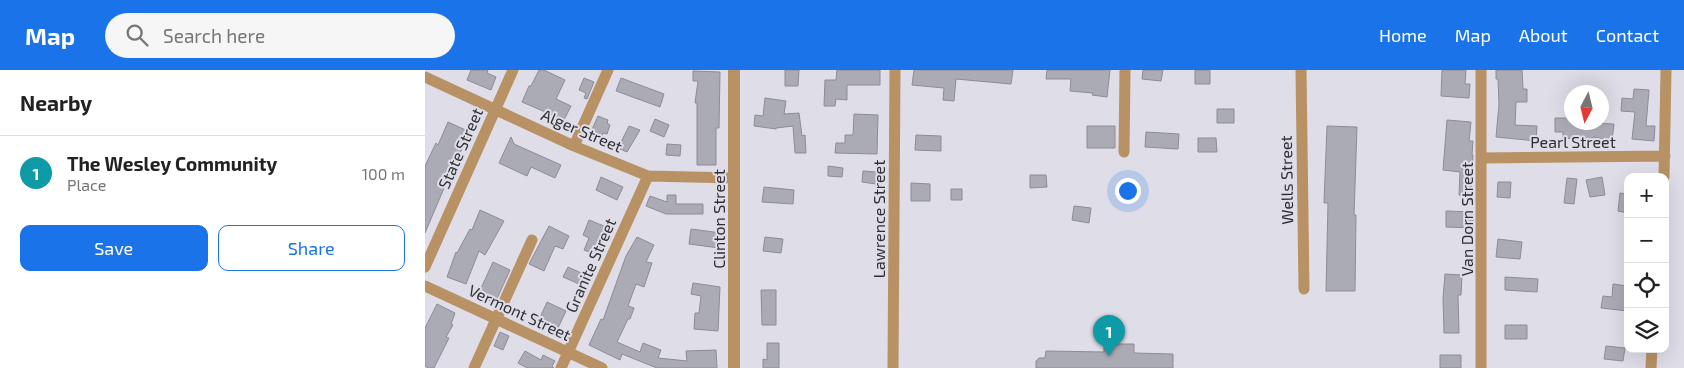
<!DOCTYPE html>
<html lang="en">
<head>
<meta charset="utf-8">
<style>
  body { margin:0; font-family:"Exo 2",sans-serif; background:#f6f6f6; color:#222 }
  .controls { position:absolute; right:15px; bottom:15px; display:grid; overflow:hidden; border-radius:10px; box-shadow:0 5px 20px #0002 }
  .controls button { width:45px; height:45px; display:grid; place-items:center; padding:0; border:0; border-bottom:1px solid #e0e0e0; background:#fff; color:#222; font:25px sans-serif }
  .compass { position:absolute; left:1139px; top:15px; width:45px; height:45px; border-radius:50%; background:#fff; box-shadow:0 5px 20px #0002; rotate:187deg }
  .you { position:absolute; left:702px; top:120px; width:18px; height:18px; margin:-12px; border:4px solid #fff; border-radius:50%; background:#1a73e8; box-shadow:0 0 0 8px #1a73e833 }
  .badge { display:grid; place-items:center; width:32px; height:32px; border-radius:50%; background:#1a73e8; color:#fff; font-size:16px; font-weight:700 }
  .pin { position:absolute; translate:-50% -41px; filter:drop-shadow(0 1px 2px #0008) }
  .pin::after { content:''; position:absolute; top:26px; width:18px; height:15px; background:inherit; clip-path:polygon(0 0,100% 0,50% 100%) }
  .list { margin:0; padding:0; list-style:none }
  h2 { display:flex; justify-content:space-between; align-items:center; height:65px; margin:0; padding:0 20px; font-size:21px }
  h2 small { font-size:16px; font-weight:400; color:#767676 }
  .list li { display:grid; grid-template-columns:32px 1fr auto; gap:15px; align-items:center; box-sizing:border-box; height:75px; padding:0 20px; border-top:1px solid #e0e0e0 }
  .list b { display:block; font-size:19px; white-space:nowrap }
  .list p { margin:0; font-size:16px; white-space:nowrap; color:#767676 }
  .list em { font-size:16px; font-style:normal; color:#767676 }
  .actions { display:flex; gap:10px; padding:15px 20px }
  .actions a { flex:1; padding:11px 0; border:1px solid #1a73e8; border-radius:10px; text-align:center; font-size:18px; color:#1a73e8 }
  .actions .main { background:#1a73e8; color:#fff }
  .icon { flex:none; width:28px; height:28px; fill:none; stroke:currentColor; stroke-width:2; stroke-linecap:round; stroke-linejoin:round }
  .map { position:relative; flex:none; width:1259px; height:298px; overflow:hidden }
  header { display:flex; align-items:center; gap:30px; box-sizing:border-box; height:70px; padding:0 25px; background:#1a73e8; color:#fff }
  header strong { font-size:24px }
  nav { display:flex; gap:28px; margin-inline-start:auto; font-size:18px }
  .search { width:350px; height:45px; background:#f6f6f6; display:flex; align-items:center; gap:12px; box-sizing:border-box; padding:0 18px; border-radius:28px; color:#767676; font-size:19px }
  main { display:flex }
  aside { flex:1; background:#fff }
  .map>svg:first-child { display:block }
</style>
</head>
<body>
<header>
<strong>Map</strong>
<div class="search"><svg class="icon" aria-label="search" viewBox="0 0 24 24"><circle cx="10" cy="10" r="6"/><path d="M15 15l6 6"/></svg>Search here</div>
<nav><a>Home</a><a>Map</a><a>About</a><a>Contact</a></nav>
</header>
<main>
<aside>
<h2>Nearby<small></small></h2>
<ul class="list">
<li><span class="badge" style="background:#0f9aa8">1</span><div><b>The Wesley Community</b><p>Place</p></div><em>100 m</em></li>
</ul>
<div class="actions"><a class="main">Save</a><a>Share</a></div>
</aside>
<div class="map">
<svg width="1259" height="298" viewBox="0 0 1259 298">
  <rect width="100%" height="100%" fill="#dedde8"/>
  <path fill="#ababb5" stroke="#8d8c96" d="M46,0H63L62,3L71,7L66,20L42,10Z
    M114,0H119L140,10L131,29L146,36L139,50L97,32L104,16H106Z
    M360,0H374L373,16H360Z
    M412,0H455V15H422V30L411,29L410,36H399L400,10H411Z
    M489,0H588L586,14L531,9L529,31L518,30L519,18L487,15Z
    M622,0H685L682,27L667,25L668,23L645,21L646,9H621Z
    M718,0H738L736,11L717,9Z
    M770,0H785V14H770Z
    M1017,0H1041L1040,14H1045L1044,28L1016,26Z
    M1071,0H1097L1098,19H1102V32H1091L1090,55L1112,56L1111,71L1071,67L1074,34L1073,9H1071Z
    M268,1L295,2L294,58H291V95H272V33H270L273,11H268Z
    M159,8L169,12L162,29L159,28L161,23L154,20Z
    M196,8L239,24L235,37L191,21Z
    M1209,19L1224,20L1221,56H1230L1229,71L1207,69L1210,42L1196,41L1197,28L1208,29Z
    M340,28L361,31L359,44L374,43L377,66L380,65L381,83H370L368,56L351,58V59L329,56L330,45L338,46Z
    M792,39H809V53H792Z
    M429,44L453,45L452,84L410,83L411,73H420V65H428Z
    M173,46L183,50L182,53L185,55L182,64L178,63L176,69L165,64Z
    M1130,48H1146V52L1189,54L1187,70L1168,67V70L1138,68V62H1130Z
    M230,49L244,55L239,67L225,61Z
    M1022,50L1046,52L1044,71H1048L1047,85H1048L1046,126L1034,125L1035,102L1018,100Z
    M23,52L45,62L25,104L0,163V96L11,73L13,75Z
    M204,56L215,60L202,82L193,78Z
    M662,56H690V78H662Z
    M902,56L932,57L929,145H931L930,221H901L903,133H899Z
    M721,62L754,64L753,79L720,77Z
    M491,65L516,66V81L490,80Z
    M86,67L89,74L136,95L130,108L106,97L102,106L74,93Z
    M773,68H791L792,82H773Z
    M242,74L256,75L255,86L241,85Z
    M403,96L418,98L417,107L403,106Z
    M438,101L452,102L451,114L437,112Z
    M605,105H621L622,117L605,118Z
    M176,107L198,117L192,130L171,120Z
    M1177,107L1180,125L1165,127L1161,110Z
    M1142,108L1152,109L1149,134L1139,133Z
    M1073,112H1086L1085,128L1072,127Z
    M486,113L505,114V131H486Z
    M339,117L369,120L368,134L337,132Z
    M526,119H537V130H526Z
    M1195,123L1203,124V143L1193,141Z
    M242,125H251V134H278V144H241L221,136L225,126L242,132Z
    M649,136L666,138L664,153L647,150Z
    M55,140L79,151L60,185L54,181L41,214L22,207L31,182L32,183L45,159L47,160Z
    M1021,141L1048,142V158L1021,157Z
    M164,150L184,158L172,185L159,180L164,168L158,165Z
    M124,156L144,166L138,179L130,176L119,201L104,194Z
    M266,159L296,163L294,178L264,174Z
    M212,167L229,175L221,192L227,193L219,217L211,214L203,236L209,238L205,249H203L192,272L215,282L218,273L236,280L233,288L262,291L261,281L291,280L292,298H232L197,284L195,290L164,275L176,249L178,250L201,186Z
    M340,167L358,169L356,183L338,181Z
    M1073,169L1097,172L1095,189L1071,187Z
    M68,192L85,200L70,233L53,225Z
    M143,197L165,207L161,217L138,207Z
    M1020,204L1037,205L1036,225H1033L1034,263H1019L1018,228Z
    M1080,207L1113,209L1112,222L1080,220Z
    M268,213L295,217L293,261L269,259L270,243H274L276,226L266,224Z
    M1188,214L1203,216V241L1176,238L1178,226L1187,227Z
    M336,220H351V255H337Z
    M122,232L141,241L132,260L113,252Z
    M12,234L30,243L26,254L28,255L21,267L24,268L9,298H3L0,296V258Z
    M1080,255H1102V269H1080Z
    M75,262L84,266L78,280L69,276Z
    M342,273H354V298H338V289L342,290Z
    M679,274H709V283L748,284V298H611V291L614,288H620L621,281L679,282Z
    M1181,276L1200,278L1198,291L1179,289Z
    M100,281L116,290L118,285L130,291L127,296L129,298H102L93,293Z
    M1015,285H1036V298H1015Z"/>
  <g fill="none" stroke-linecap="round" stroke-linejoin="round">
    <path stroke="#b89165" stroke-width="11" d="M876,0L879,219
      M1056,0V298
      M0,7L149,76L223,106L309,108
      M149,76L183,0
      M699,82L700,0
      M1057,88L1240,86
      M1239,107L1241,0
      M0,197L88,0
      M0,216L177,298
      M49,298L107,170
      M136,298L223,106
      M468,298L470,0
      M1226,298L1227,279"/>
    <path stroke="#b89165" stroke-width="12" d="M309,298V0"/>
  </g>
  <g text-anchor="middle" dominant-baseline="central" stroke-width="4" stroke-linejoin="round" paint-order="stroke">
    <g font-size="16" fill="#2e2e32" stroke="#dedde8">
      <text transform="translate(157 60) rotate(23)">Alger Street</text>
      <text x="1148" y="71">Pearl Street</text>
      <text transform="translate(35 78) rotate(-66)">State Street</text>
      <text transform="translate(861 110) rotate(-91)">Wells Street</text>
      <text transform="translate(293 149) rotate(-90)">Clinton Street</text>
      <text transform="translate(453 149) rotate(-90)">Lawrence Street</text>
      <text transform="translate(1041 149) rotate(-90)">Van Dorn Street</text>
      <text transform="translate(165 195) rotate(-66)">Granite Street</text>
      <text transform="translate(95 242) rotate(25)">Vermont Street</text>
    </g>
  </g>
</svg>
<div class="controls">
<button>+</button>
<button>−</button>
<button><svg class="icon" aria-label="locate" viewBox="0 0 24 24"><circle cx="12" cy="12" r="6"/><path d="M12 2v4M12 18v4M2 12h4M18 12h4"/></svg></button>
<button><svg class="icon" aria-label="layers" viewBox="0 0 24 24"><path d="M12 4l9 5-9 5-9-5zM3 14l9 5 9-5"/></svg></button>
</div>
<svg class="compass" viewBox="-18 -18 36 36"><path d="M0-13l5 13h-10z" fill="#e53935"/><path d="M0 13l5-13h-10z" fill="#767676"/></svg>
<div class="you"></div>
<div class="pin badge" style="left:684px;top:286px;background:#0f9aa8">1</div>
</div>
</main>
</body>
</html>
